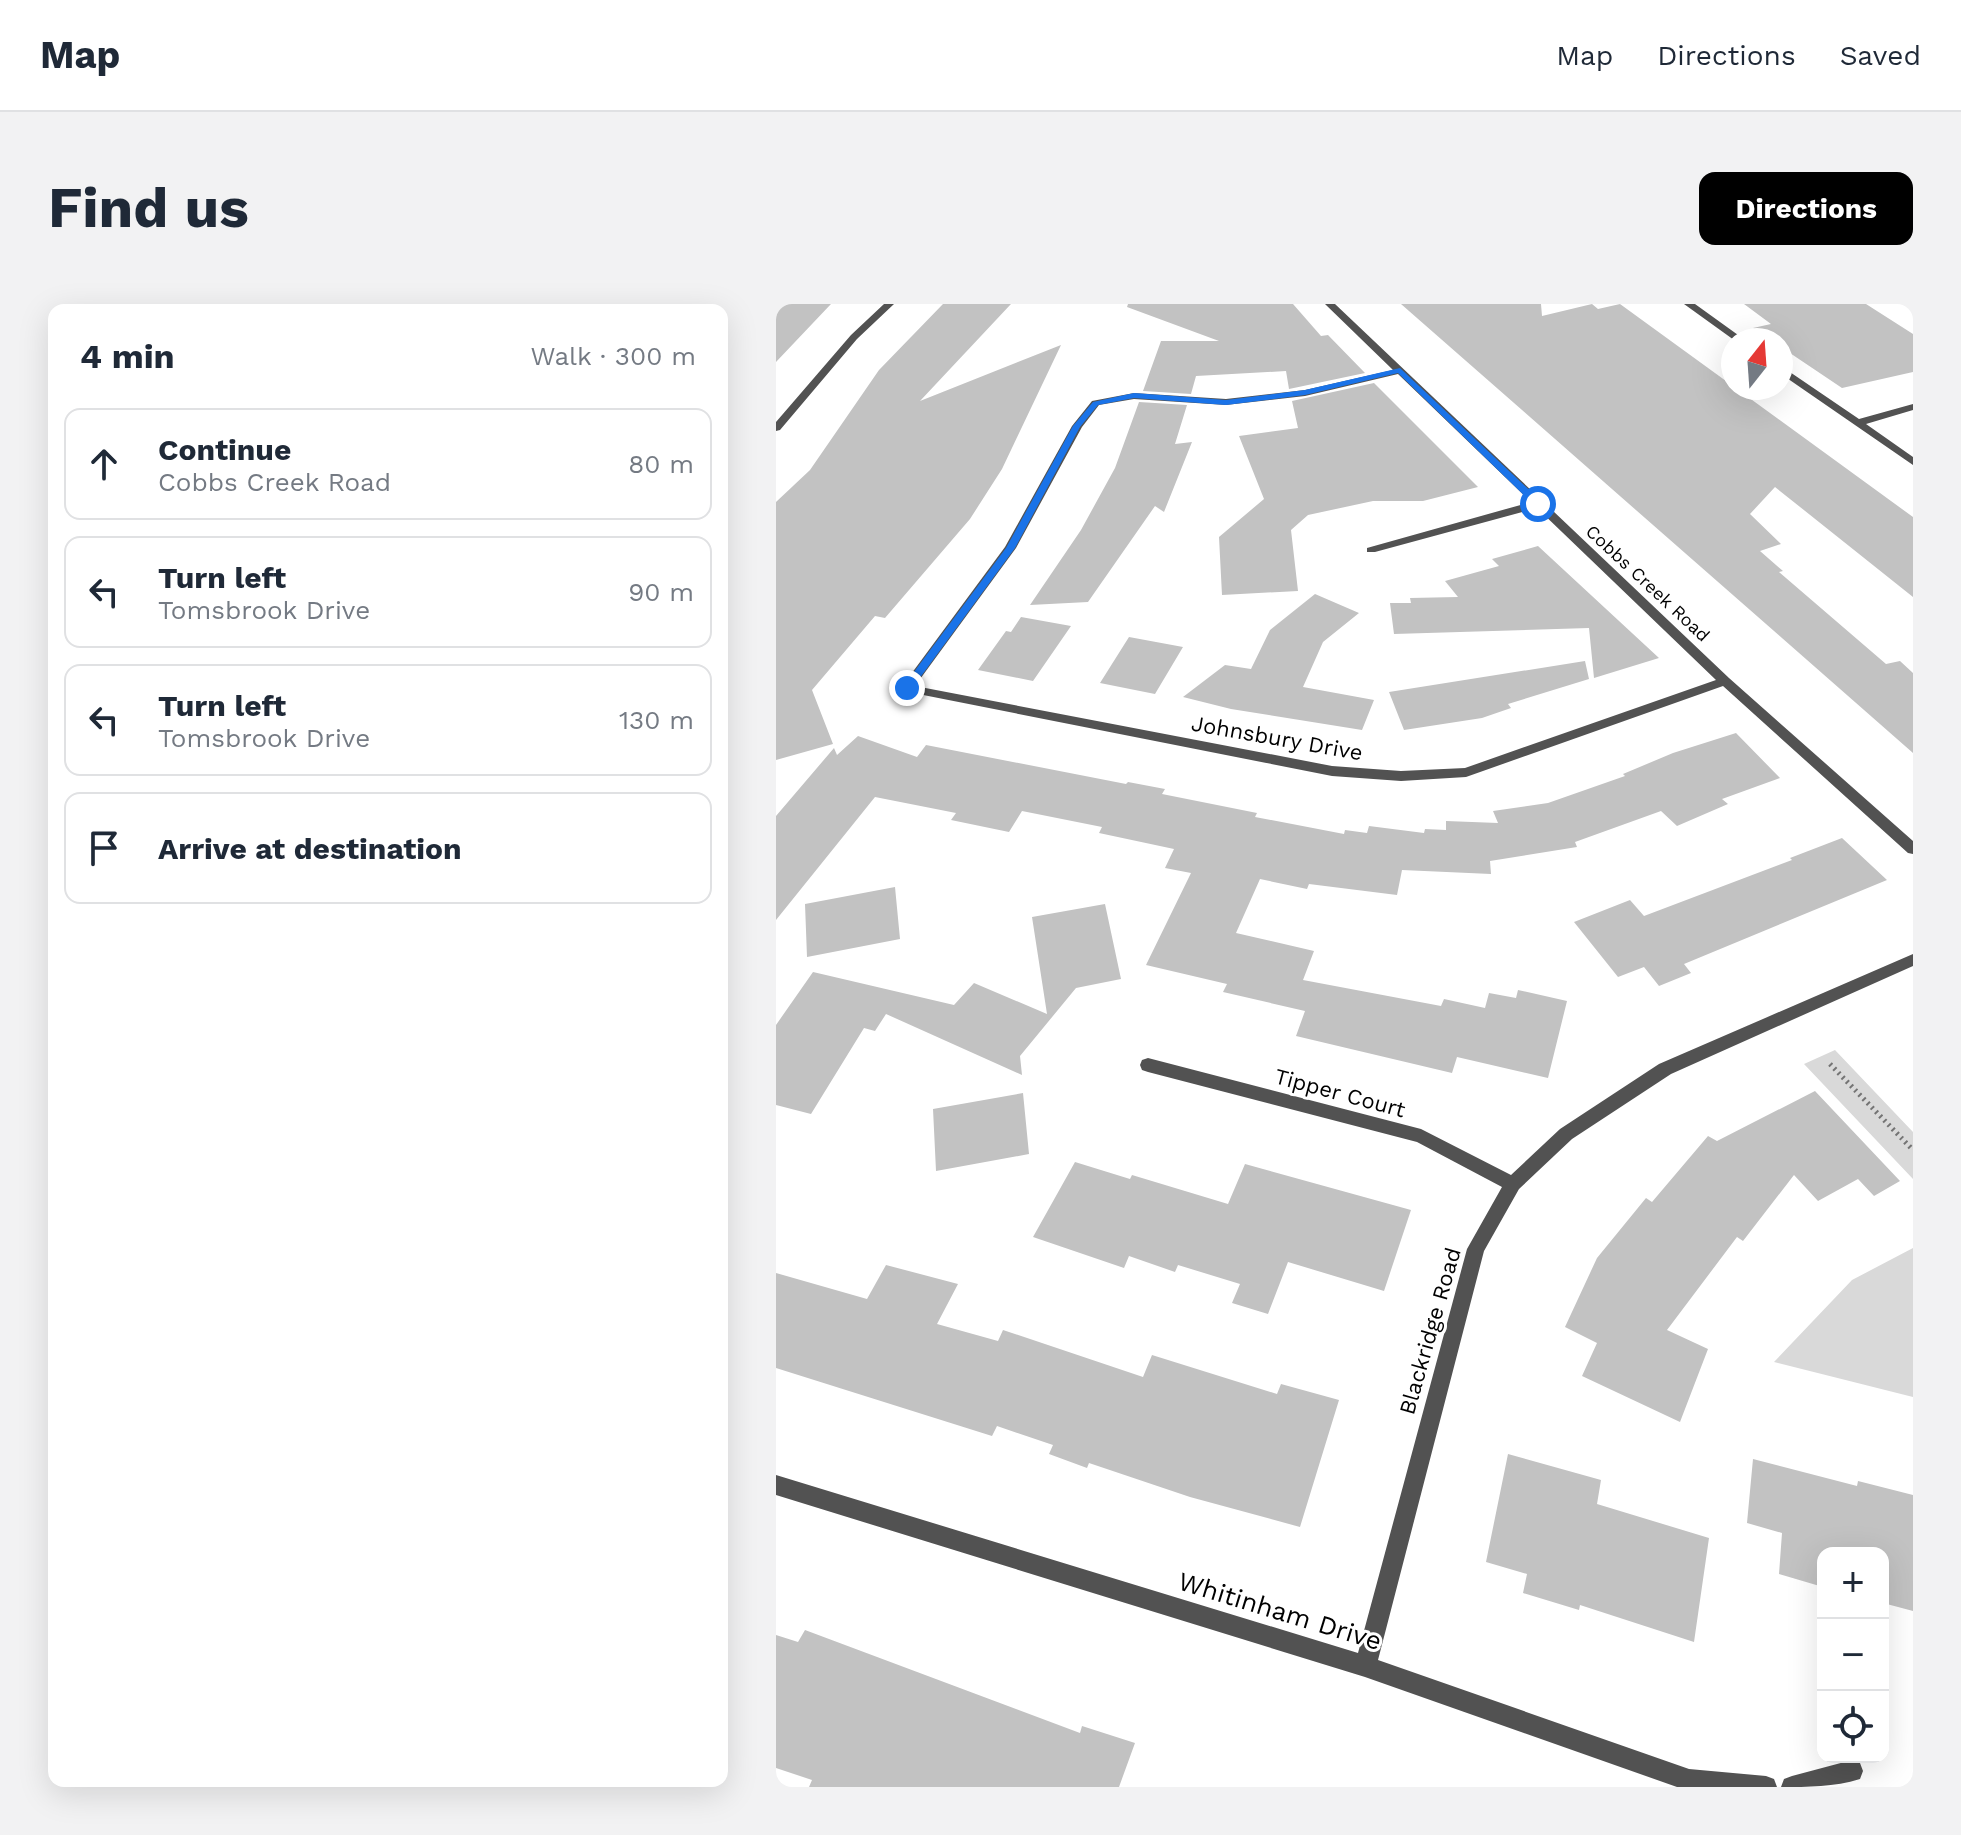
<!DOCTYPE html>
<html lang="en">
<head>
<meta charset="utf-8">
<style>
  body { margin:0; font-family:"Work Sans",sans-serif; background:#f2f2f3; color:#1f2937 }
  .controls { position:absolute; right:24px; bottom:24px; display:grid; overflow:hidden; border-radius:16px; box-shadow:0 8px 32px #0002 }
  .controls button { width:72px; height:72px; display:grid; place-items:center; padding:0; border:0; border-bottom:2px solid #e0e1e3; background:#fff; color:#1f2937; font:40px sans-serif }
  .compass { position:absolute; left:945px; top:24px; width:72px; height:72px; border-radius:50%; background:#fff; box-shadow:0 8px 32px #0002; rotate:17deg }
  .stop { position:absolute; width:24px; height:24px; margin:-18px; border:6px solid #1a73e8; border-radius:50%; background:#fff }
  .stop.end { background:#1a73e8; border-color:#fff; box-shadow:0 2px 8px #0008 }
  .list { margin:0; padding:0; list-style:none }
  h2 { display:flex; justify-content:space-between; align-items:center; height:104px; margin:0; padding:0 32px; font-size:34px }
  h2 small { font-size:26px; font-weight:400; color:#747a83 }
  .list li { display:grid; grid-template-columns:52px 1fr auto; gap:24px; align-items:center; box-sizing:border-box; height:112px; margin:0 16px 16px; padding:0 16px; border:2px solid #e0e1e3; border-radius:16px }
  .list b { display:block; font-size:30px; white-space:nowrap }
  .list p { margin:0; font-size:26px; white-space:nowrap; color:#747a83 }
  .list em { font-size:26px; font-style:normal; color:#747a83 }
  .icon { flex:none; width:44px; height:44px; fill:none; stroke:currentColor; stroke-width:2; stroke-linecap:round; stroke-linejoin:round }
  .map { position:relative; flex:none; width:1137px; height:1483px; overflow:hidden; border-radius:16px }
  header { display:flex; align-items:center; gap:48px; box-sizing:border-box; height:112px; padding:0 40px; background:#fff; border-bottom:2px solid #e0e1e3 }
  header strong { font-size:38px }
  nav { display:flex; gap:44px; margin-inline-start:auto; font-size:28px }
  .intro { display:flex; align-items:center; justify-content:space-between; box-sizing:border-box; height:192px; padding:0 48px }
  h1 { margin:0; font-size:56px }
  .button { padding:20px 36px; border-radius:16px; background:#000; color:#fff; font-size:28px; font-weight:700 }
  main { display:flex; gap:48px; padding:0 48px }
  aside { flex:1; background:#fff; border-radius:16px; box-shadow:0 8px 32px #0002 }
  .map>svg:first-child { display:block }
</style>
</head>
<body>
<header>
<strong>Map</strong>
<nav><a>Map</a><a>Directions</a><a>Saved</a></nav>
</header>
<div class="intro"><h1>Find us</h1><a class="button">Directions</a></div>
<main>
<aside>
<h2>4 min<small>Walk · 300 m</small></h2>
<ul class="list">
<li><svg class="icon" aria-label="ahead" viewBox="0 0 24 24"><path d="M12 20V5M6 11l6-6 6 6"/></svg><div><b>Continue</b><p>Cobbs Creek Road</p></div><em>80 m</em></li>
<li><svg class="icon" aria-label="left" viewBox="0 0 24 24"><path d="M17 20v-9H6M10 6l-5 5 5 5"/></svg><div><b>Turn left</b><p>Tomsbrook Drive</p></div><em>90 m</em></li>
<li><svg class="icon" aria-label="left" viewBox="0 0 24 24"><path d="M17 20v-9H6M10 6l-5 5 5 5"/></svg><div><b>Turn left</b><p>Tomsbrook Drive</p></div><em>130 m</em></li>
<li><svg class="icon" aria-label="arrive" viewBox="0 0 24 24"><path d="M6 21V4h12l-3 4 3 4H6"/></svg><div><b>Arrive at destination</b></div></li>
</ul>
</aside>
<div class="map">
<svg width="1137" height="1483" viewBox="0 0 1137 1483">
  <rect width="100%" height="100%" fill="#fff"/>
  <path fill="#d9d9d9" d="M1059,746L1137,828V875L1028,760Z
    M1137,944V1093L998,1058L1076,976Z"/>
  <path fill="#c2c2c2" d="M0,0H55L0,58Z
    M167,0H235L144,97L285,41L226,165L194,215L109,314L99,312L36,386L57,440L0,456V198L34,166L103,66Z
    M352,0H517L545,32L552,31L589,69L513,85L510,67L420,72L415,90L367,87L385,37H443L351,3Z
    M625,0H765L766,12L816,0L822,5L844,0L1137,213V293L999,183L974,210L1005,240L984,247L1007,267L1003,268L1110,360L1124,357L1137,369V449Z
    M968,0H1090L1137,30V68L1066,84L1005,43V36H995L977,24L995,20Z
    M598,79L702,183L647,197H597L532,211L515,226L522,287L446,291L443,233L488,195L463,132L522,124L516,97Z
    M363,98L411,101L399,140L416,138L388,208L379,202L312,298L254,301L305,226L339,164Z
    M762,242L883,354L818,374L813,324L618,330L614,299H635L634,294L682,293L669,277L723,262L716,255Z
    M539,290L583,309L547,338L527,383L598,396L586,426L455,405L407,393L449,361L475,365L494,326Z
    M245,313L295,322L257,377L202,366L230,327L235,328Z
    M353,333L407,343L379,390L324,379Z
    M809,357L813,375L732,400L735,404L706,414L628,426L613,388Z
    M960,429L1004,474L946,495L952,500L901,522L885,507L799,538L801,543L714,557L715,570L626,566L621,591L533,580L531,585L484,575L460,629L538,647L527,676L665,702L668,695L709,704L713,689L740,694L742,686L791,697L772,774L681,753L676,769L520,732L529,707L447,688L451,680L370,661L415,569L389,564L398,545L323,529L326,523L246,507L233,528L175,516L180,509L99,493L0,616V512L58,444L61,451L82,432L141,453L150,441L350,480L352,478L389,485L386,490L481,509L479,513L568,530L569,526L591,529L593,522L648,529L649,525L670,526V517L722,519L717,507L772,499L849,472L847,470L897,449Z
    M1066,534L1111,576L908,660L915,669L883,682L868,663L842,673L798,618L854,596L868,612L1016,556L1014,554Z
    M119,583L124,635L31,653L29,600Z
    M329,600L345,675L300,684L244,752L246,771L110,710L99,727L88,724L35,810L0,801V721L37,668L178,701L198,679L271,710L256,613Z
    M1039,787L1124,877L1098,892L1082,875L1042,897L1018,871L967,937L961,933L891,1026L932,1045L904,1118L806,1072L821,1039L789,1023L821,954L870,894L876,898L932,832L941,837Z
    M247,789L253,850L160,867L157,805Z
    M299,858L354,875L356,871L452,900L469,860L635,906L608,987L512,958L492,1010L456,999L464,980L402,961L399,968L353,952L348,964L257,933Z
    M110,961L182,980L161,1020L222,1037L227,1026L367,1073L376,1051L501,1090L505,1080L563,1096L524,1223L414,1193L313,1159L311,1164L273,1150L277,1141L221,1122L216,1132L0,1064V969L91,995Z
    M732,1150L825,1176L821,1200L933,1234L918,1338L804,1301L803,1306L747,1289L751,1270L710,1258Z
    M977,1155L1081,1182L1082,1177L1137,1191V1307L1107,1299V1249H1047V1283L1003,1270L1006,1229L971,1219Z
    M29,1326L304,1429L306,1422L359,1439L343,1483H33L36,1476L0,1464V1331L22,1338Z"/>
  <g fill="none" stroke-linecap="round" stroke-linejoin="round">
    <path stroke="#747474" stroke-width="5" stroke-dasharray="2 4" stroke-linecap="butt" d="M1054,760L1137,846"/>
    <path fill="#525252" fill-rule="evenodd" d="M108,0H118L81,35L4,126L0,127V118L75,31Z
      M549,0H559L953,374L1137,537V550L1132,549L947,382L690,473L625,477L556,472L127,387V381L229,243L296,122L316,97L358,89L450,95L529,86L617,66ZM622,70L755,198L591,244V248H599L761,204L940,376L689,464L625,467L556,462L139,382L240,244L306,123L323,101L358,95L450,101L529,92Z
      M908,0H919L969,36H958Z
      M1005,62L1083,115L1137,100V106L1090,120L1137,153V161L1005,70Z
      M1137,650V662L895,770L796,835L743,885L708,947L602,1356L913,1465L990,1472L998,1475L1001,1483H901L589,1373L0,1191V1171L582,1349L691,945L726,883L641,838L372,768L366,766L364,761L366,756L372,754L645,825L735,871L784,825L883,760Z
      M1076,1456L1084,1459L1087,1467L1084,1475C1058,1483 1032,1483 1005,1483L1008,1475L1016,1472Z"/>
  </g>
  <path fill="#1a73e8" d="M624,64L766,198V202H759L622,69L529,91L450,101L358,94L322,101L304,123L239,244L135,386L126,384L230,244L297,122L317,98L358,89L450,96L529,86Z"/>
  <g text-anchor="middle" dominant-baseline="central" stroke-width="6" stroke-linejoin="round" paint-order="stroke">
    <g font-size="18" fill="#000" stroke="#fff">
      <text transform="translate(872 279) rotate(43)">Cobbs Creek Road</text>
    </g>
    <g font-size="22" fill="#000" stroke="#fff">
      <text transform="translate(501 434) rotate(10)">Johnsbury Drive</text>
      <text transform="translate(564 789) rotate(15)">Tipper Court</text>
      <text transform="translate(654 1027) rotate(-74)">Blackridge Road</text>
    </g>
    <g font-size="26" fill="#000" stroke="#fff">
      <text transform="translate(504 1307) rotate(17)">Whitinham Drive</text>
    </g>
  </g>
</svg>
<div class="controls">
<button>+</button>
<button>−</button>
<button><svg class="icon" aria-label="locate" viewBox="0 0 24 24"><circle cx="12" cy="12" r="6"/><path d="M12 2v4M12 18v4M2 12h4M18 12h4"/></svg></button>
</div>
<svg class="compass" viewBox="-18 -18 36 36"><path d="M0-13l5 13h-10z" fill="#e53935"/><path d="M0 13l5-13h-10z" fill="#747a83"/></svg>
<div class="stop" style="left:762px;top:200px"></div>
<div class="stop end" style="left:131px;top:384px"></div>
</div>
</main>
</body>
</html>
